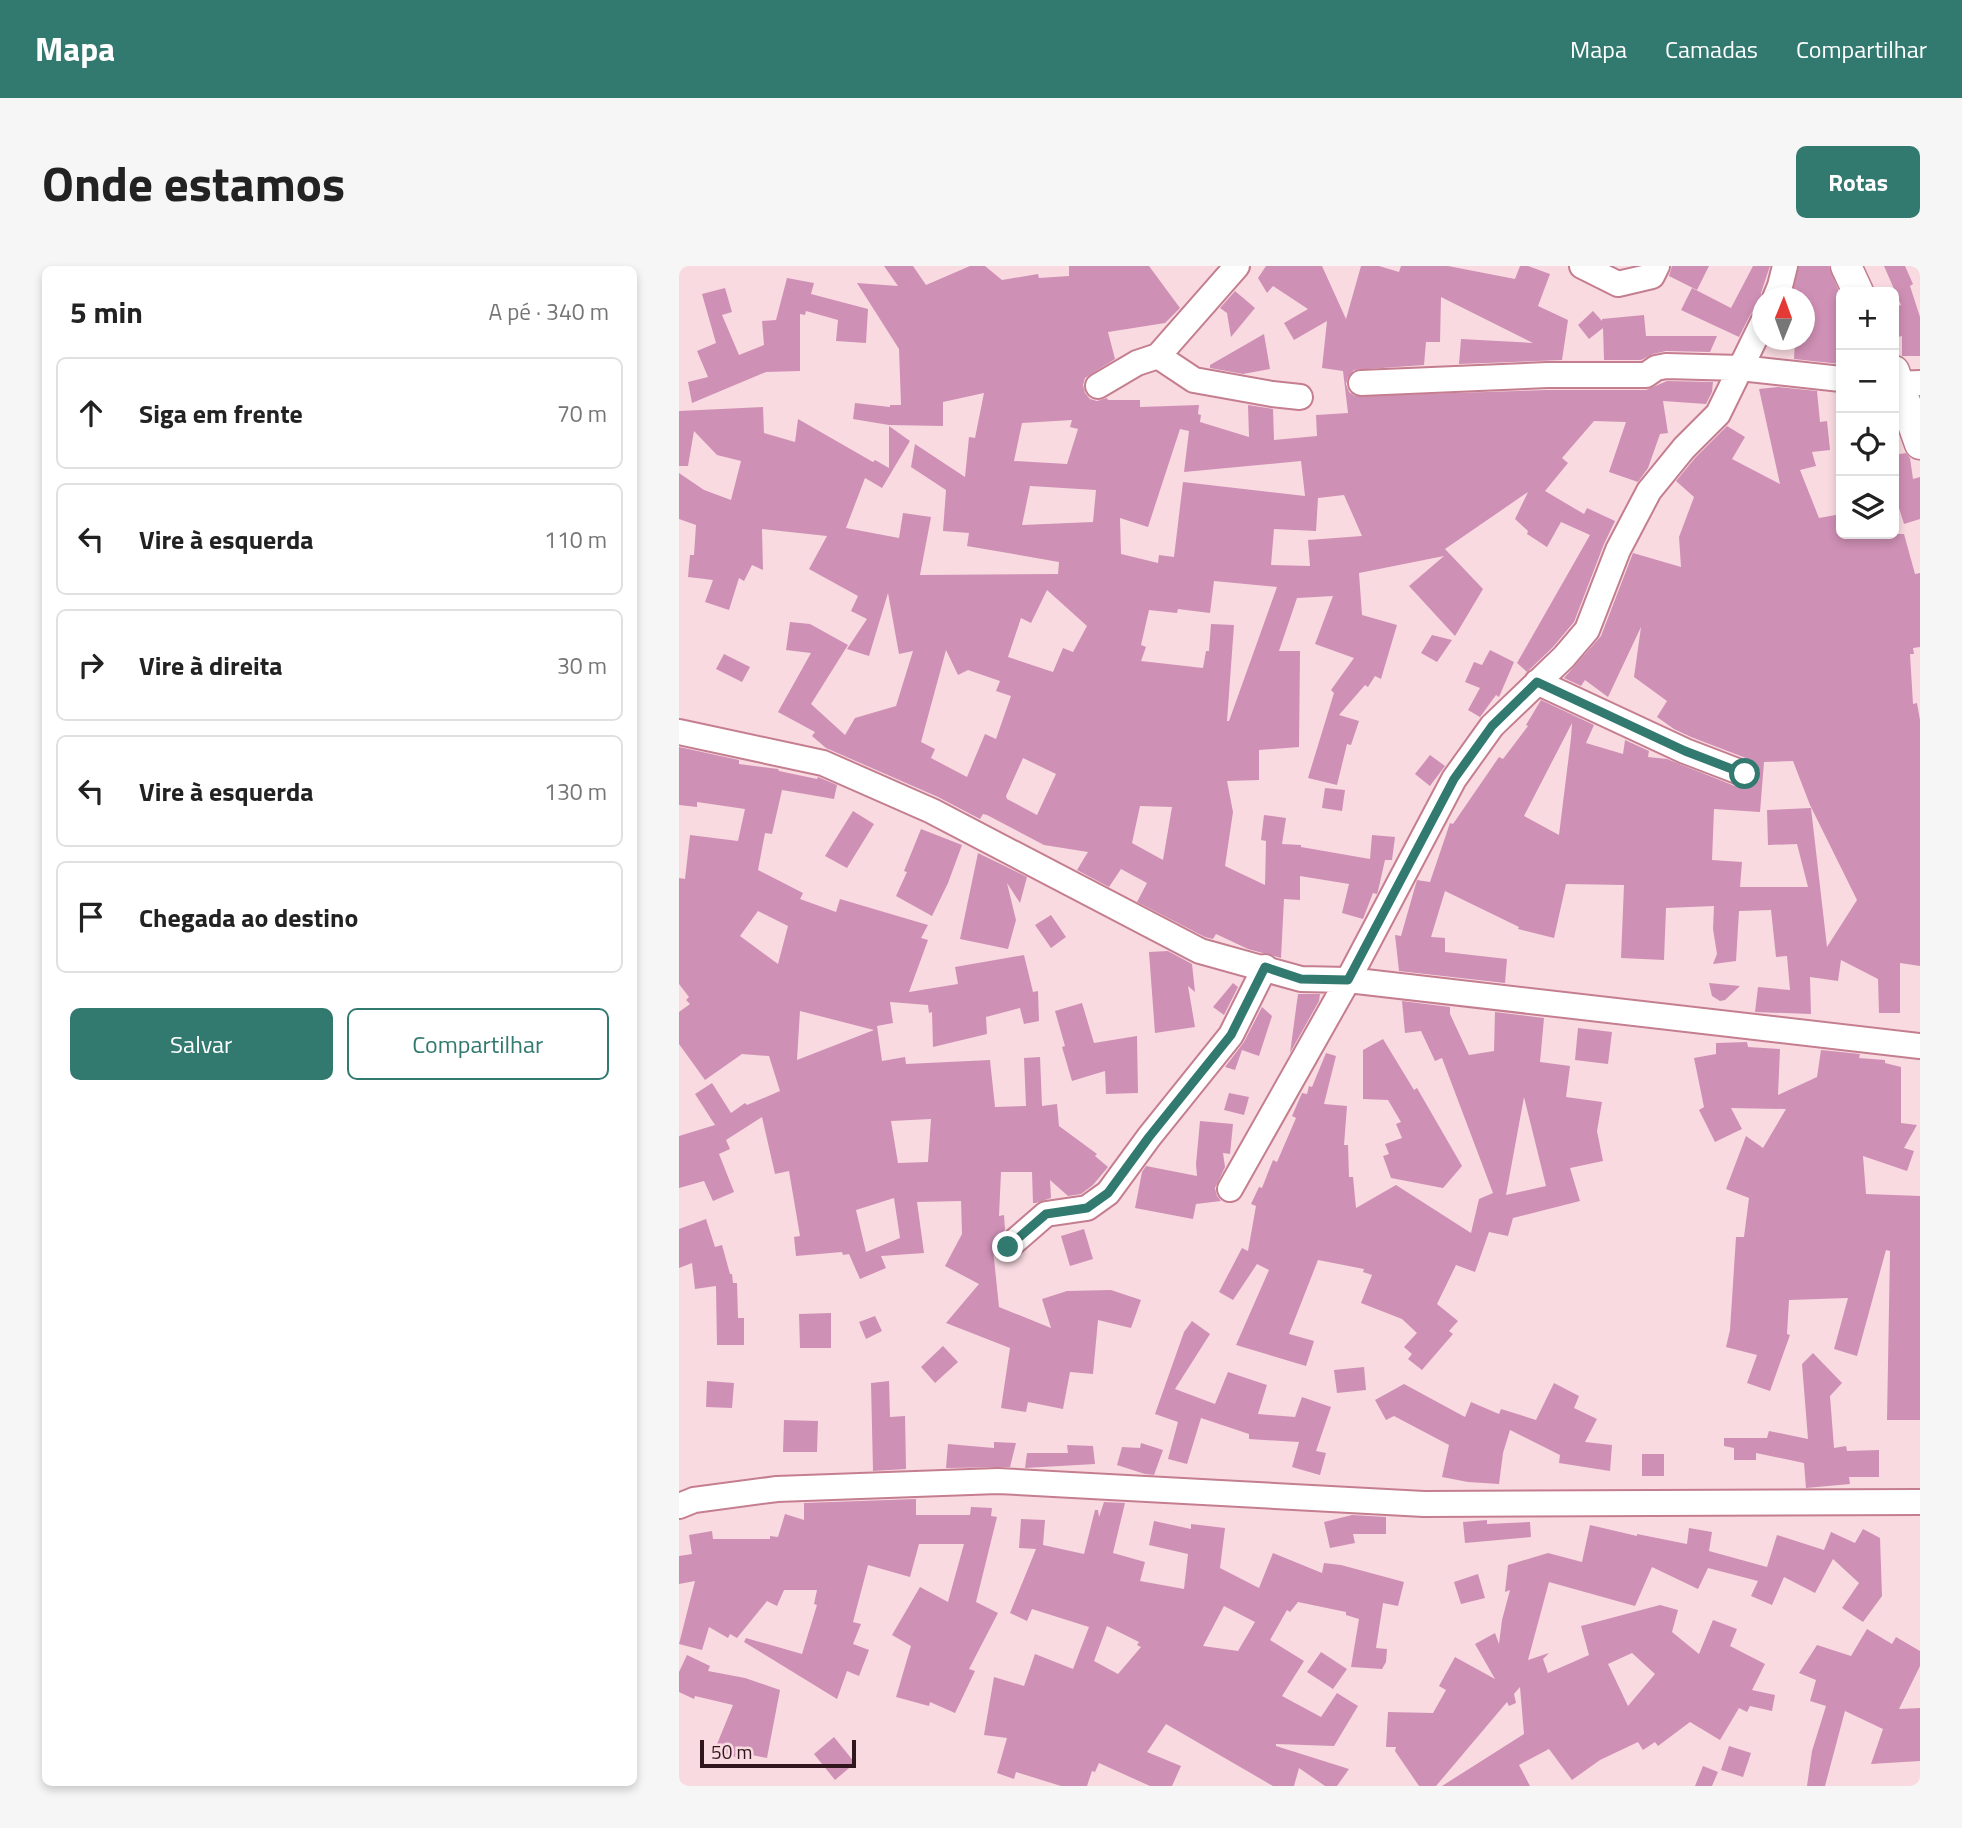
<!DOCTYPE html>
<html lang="pt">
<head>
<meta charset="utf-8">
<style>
  body { margin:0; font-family:"Titillium Web",sans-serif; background:#f6f6f6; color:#222 }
  .controls { position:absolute; right:21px; top:21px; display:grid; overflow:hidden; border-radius:10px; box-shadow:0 4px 10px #0003 }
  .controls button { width:63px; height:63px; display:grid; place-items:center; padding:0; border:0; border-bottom:2px solid #e0e0e0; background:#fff; color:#222; font:35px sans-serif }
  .compass { position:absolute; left:1073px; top:21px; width:63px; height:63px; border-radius:50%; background:#fff; box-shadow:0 4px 10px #0003; rotate:1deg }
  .scale { position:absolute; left:21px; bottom:18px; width:156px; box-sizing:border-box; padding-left:7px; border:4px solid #31161d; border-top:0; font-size:19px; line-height:24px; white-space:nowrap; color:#31161d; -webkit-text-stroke:5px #f9dae1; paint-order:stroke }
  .stop { position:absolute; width:21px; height:21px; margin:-16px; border:5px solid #32796f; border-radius:50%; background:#fff }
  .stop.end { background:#32796f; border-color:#fff; box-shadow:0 2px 7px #0008 }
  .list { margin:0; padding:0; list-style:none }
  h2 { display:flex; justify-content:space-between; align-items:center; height:91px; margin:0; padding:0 28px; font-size:30px }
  h2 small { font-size:23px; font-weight:400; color:#767676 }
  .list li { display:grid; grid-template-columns:46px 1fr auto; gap:21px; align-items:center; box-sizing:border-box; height:112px; margin:0 14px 14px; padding:0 14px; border:2px solid #e0e0e0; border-radius:10px }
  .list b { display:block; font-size:26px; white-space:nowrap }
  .list em { font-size:23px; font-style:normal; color:#767676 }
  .actions { display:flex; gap:14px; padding:21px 28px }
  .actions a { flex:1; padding:16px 0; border:2px solid #32796f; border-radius:10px; text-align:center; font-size:24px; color:#32796f }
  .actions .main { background:#32796f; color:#fff }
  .icon { flex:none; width:38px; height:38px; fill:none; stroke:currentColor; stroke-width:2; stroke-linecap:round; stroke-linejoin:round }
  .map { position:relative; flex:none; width:1241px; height:1520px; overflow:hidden; border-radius:10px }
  header { display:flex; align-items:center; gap:42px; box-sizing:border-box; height:98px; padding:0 35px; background:#32796f; color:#fff }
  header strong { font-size:33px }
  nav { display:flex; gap:38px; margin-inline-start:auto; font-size:24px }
  .intro { display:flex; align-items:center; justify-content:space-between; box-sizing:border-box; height:168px; padding:0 42px }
  h1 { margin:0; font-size:49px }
  .button { padding:18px 32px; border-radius:10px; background:#32796f; color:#fff; font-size:24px; font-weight:700 }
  main { display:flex; gap:42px; padding:0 42px }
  aside { flex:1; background:#fff; border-radius:10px; box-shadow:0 4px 10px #0003 }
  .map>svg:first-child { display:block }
</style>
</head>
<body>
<header>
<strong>Mapa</strong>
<nav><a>Mapa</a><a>Camadas</a><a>Compartilhar</a></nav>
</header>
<div class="intro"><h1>Onde estamos</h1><a class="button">Rotas</a></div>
<main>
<aside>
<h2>5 min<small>A pé · 340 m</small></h2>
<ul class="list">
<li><svg class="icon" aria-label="ahead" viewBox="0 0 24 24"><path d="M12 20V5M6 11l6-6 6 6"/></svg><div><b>Siga em frente</b></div><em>70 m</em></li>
<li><svg class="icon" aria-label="left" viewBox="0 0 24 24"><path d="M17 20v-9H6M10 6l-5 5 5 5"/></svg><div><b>Vire à esquerda</b></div><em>110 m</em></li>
<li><svg class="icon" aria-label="right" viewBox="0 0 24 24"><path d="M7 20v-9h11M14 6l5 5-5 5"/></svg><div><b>Vire à direita</b></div><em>30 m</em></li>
<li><svg class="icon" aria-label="left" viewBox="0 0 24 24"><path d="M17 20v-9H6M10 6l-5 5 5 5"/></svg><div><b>Vire à esquerda</b></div><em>130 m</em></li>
<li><svg class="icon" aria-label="arrive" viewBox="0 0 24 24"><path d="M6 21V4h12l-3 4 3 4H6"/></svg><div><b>Chegada ao destino</b></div></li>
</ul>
<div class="actions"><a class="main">Salvar</a><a>Compartilhar</a></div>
</aside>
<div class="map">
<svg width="1241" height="1520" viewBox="0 0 1241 1520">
  <rect width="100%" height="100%" fill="#f9dae1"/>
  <path fill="#cf90b5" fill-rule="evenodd" d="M205,0H234L247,19L291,0H306L323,14L359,8L360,12L390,10V0H470L501,42L486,57L429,66L436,93L406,112L404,119L406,127L411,133L418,135L428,132L429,134H461V141L520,139L519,148L522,149L521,156L570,171L569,139L594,143L595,174L638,170L637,149L669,147L664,105L643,102L648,55L615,74L605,57L629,43L594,20L588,27L579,12L587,0H643L667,53L682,0H700L720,6L722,0H769L836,13L841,0H849L871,8L859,40L889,54L883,94L780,98L782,73L854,77L762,31L761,76H747L745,99L675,104L669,111L667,118L670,126L676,130L868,124H967L988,115L1034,116L1033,126L1027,138L984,135L989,167L981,168L969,202L959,216L930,206L947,156L915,155L883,192L889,197L866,225L905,248L908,242L936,255L925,278L895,356L874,381L848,406L838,397L911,269L882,256L868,281L848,268L849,265L836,253L849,226L766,283L804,323L776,370L730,320L765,290L680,307L683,349L718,359L702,413L696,410L689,421L686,419L660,449L680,455L672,479L668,478L658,519L629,512L655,427L652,424L675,392L636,378L654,330L618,332L600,385H621L620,481L580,484V514L548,515L554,546L546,600L586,619L587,575L582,574L585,549L607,552L603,578L622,579V581L691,593L693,569L716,571L713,594H706L699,625L698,628L694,627L684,653L663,647L670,618L621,610V634L605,633L602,692L569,683L537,668L534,673L526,671L458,636L468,617L442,603L430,621L398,604L409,586L365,579L308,549L304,548L301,553L259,531L147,482L133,470L136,466L99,446L132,387L107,384L111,356L131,358L169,379L132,438L166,469L176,452L217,440L234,385L220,388L209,327L190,390L168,383L188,353L172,345L179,330L130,303L148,270L83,263L84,304L73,299L65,315L60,312L50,344L26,336L34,314L9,311L11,289H15L17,259L0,253V207L25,224L52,234L62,195L38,189L15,165L9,200H0V145L84,141L85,167L116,176L119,153L194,196L196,194L210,202V160L231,175L203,222L186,212L167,262L220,272L224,247L252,251L241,309L379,308L380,296L288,280L290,267L264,265L267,224L232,201L236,178L286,211L290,171L296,172L305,127L264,136V160L210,159L174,153L176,137L211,141V139H222L220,83L178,17L219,20ZM393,154L391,161L399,163L388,198L335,195L343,157ZM501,163L510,165L505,206L622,195L626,230L504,216L495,291L480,289L479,297L442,288L441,252L469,261ZM351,220L417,224L414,256L343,259ZM665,229L683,270L629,274L631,300L592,299L595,263L637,265L639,232ZM535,315L598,321L550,455H548L555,359L532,358L530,385H527L524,402L462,395L467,381L462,379L470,344L498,347L499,343L531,347ZM368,324L408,360L394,386L384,382L374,406L329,391L342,352L352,357ZM267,384L279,409L289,404L321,415L317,425L332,430L317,473L306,468L288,511L252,492L256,483L242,476ZM344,492L377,508L358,549L328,533L327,530ZM461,540L493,541L484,594L453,577Z
    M993,0H1030L1018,24L990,10Z
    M1074,0H1091L1082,27L1083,41L1076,43L1071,49L1060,71L1002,44L1013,22L1052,42Z
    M1120,0H1150L1162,31V98L1115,93L1116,74H1125V32H1112Z
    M1205,0H1226L1234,18L1231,20L1241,51V90H1223V70L1215,72V41L1222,39Z
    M108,12L135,17L132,28L189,43L187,77L157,75L159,54L127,45L126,49L121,48V105L87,106L13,137L9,116L29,111L18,85L37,77L23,28L46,22L53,46L43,49L60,89L85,79L83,55L97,54Z
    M556,25L576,42L552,71L548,47L541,42Z
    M914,45L923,55V53L965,49L967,70H1038L1031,86L987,85L974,88L962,94H925L924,62L910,73L899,59Z
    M585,68L591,103L564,108L531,102V99Z
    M1099,121L1138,125L1141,156L1148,155L1151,184L1133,186L1137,200L1121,204L1140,252L1162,248V268H1225L1236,308L1241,307V381L1234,382L1235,388H1231L1234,438L1238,437L1241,454V700L1221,697V747H1200L1199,713L1162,694L1159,715L1131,711L1132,748L1076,746L1079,721L1111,724L1108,690L1097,691L1092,644L1060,645L1057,695L1034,698L1038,688L1034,663L1035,640L987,642L985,694L942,692L945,619L887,618L875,672L839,663L840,661L766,625L752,671L766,672V686L828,693L826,717L720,705L716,669L722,670L738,614L751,616L771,557L774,558L820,491L824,493L849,460L847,459L862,434L915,459L907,477L944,488L946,474L970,485L969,491L988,493L1061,522H1069L1080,514L1081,505L1072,494L1012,471L995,463L978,451L988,435L955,411L962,361L929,431L906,414L902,420L885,412L922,370L954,287L1002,301L1000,271L1015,231L997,215L1016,192L1048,160L1066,171L1053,193L1101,218L1080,123ZM893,457L892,472L880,569L845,550ZM1114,495L1131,539L1178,634L1148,681L1132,542L1088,544L1089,579L1118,578L1129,621H1061L1063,596L1033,594L1035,543L1081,546L1085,496Z
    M1227,187L1231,192L1234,213L1241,211V253L1225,258L1215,226V189Z
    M753,369L773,374L758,396L742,387Z
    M811,384L835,396L820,431L817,429L801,451L789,444L801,422L786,416L795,396L803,399Z
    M45,388L71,401L63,416L37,403Z
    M0,481L60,494V498L99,503L100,505L138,513L139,511L158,519L155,533L103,524L93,568L86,567L79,604L124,627L121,633L157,646L161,633L249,659L242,672L249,674L230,726L279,718L276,701L345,689L354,726L359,725L360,755L345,758L341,742L307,751L308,768L254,781L253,746L250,747L249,739L211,736L214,757L198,760L203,795L226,791L227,798L311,794L316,841L347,840L345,792L361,791L363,840L378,838L380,860L418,888L416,890L429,901L414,919L402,928L389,930L371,914L372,932L357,937H354L353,906H322L320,950L325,949L326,964L315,975L314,983L320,1041L372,1062L363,1033L388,1025L432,1024L462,1034L452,1062L419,1054L414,1108L391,1106L384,1143L349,1136L347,1146L322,1142L331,1082L267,1057L300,1018L266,1000L283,968L282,935L238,936L245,987L202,990L207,1002L181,1013L170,988L164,989L163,986L117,990L115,971L121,970L110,905L96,908L83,851L47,874L51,883L40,888L55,926L34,935L25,915L0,922V870L36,859L16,828L33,817L52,847L66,837L68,839L101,825L90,790L63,788L26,814L0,778V746L11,738L7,734L10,731L0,718V612L6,613L11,569L59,575L66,543L18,536V541L0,539ZM79,645L109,660L99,698L61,670ZM121,745L195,764L118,794ZM252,853L249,896L219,897L212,855ZM215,932L221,972L187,986L177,944Z
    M751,489L766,500L751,520L736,508Z
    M646,522L666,524L663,545L643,542Z
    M174,545L195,558L168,602L146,590Z
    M242,563L283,579L269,617L253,650L217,630L228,606L225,605Z
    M299,587L348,611L341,637L328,617L337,654L329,683L281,673Z
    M372,649L387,671L372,682L356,659Z
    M489,685L513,698L516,726L509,720L516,761L476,767L470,686Z
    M554,717L559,721L545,749L534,741Z
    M1030,717L1061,720L1046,734L1041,735L1033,730Z
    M619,728H641L640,735L611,787Z
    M723,735L771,741V748L790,789L815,785L816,746L865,752L861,796L891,800L887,831L923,836L918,865L924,895L891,902L901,935L834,952L829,970L810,966L796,1006L777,999L758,1038L779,1055L770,1065L774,1068L743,1104L729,1093L733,1088L725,1081L738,1067L723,1053L682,1037L693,1009L684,1006L685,1003L639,994L610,1068L635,1075L627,1100L557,1079L590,1004L578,998L554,1034L540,1026L563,982L569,985L577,940L572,938L580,921L583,922L594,894L598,896L617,852L613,850L623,827L628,828L630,820L633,821L647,787L657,790L645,838L668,840L665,879H669L670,911H674L677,942L717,919L792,967L800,933L814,927L763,792L756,795L742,765L726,767ZM845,831L867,920L827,929Z
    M403,737L415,777L458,770L459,827L427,828L426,805L393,815L383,781L386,780L376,745Z
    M583,741L593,750L580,790L563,784L556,804L546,801L565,776Z
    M899,762L933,766L929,798L896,794Z
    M704,773L735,824L738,822L783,900L764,922L712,912L704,890L710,888L706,878L723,872L717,858L722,856L709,834L684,833V784Z
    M1068,776L1069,781L1101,783L1099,829L1138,811L1142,784L1181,788L1180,792L1206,794V797L1222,801V857L1238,859L1225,882L1235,885L1228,905L1184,890L1187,928L1241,930V1154H1208L1211,985L1207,984L1178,1090L1155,1083L1169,1032L1110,1034L1108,1068L1111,1069L1091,1125L1068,1117L1078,1089L1047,1081L1051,1064L1057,971H1065L1070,932L1047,923L1067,870L1084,882L1107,843L1052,842L1063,863L1036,876L1020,844L1025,841L1015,792L1037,788V777Z
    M550,827L570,831L565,849L545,844Z
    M521,855L554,858L551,888L544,887L546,901L536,922L538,930L542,935L517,938L514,953L456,942L463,906L467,900L518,910L517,898Z
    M27,953L36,981L43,979L51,1008H53L54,1017H58L59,1052H65V1079H38L37,1020L16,1023L13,997L0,1002V963Z
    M405,963L414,993L391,1000L382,970Z
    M152,1047V1082H121L120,1048Z
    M196,1050L203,1065L187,1073L180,1056Z
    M513,1055L531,1068L496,1123L536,1138L549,1106L588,1119L579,1148L616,1151L623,1131L652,1141L637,1185L647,1187L641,1209L613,1201L620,1176L570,1173V1168L522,1152L508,1198L489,1193L499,1156L476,1148L505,1066Z
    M264,1080L279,1096L256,1117L242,1101Z
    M1134,1087L1163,1117L1151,1130L1155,1182L1167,1180L1168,1185L1200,1184V1211H1170L1171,1218L1127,1222L1125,1197L1077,1187V1194H1055V1182L1045,1180V1172H1088L1090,1165L1129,1173L1123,1098Z
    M685,1101L687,1124L658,1127L655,1104Z
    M28,1115L55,1117L53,1142L27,1141Z
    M210,1115L211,1151L226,1150L227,1203L194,1205L192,1117Z
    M875,1117L900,1130L895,1142L918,1153L906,1176L933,1179L931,1205L880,1197L881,1189L831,1164L824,1187L820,1218L789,1216L763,1211L770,1179L715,1150L707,1154L696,1134L725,1118L786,1151L792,1136L820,1148L822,1143L857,1154Z
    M105,1154L139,1155L138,1186H104Z
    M315,1176L337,1177L331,1201L267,1202L269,1178L315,1182Z
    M462,1177L484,1184L475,1209L466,1208L438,1199L443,1181L461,1182Z
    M388,1179L414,1180L416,1198L346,1202L348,1187H389Z
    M963,1188H985V1210H963Z
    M237,1233V1249H291L292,1241L313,1242L312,1250L318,1251L297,1336L319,1347L290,1403L296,1405L276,1447L251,1436L250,1440L217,1431L232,1380L213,1369L241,1321L269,1336L285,1278H240L231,1311L189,1299L174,1356L182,1358L174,1378L190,1384L180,1410L168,1405L158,1433L65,1376L67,1372L123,1388L138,1339L135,1338L138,1324H105L98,1340L88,1335L58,1372L51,1368L49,1372L30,1361L23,1384L0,1378L16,1315L0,1318V1290L13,1288L10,1269L33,1265L34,1273H91V1270L99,1271L106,1248L125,1254V1237Z
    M425,1236L446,1237L434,1287L466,1296L461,1315L505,1323L509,1288L470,1279L475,1255L512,1263V1258L546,1262L541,1302L580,1322L594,1287L643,1307L645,1297L662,1299L725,1316L719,1340L704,1337L697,1382L708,1383L707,1396L703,1403L672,1401L680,1353L667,1349V1346L619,1336L611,1346L608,1344L591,1374L625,1395L603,1430L642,1451L658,1427L679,1440L655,1480L597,1478V1480L670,1503L658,1520H646L620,1502L615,1520H594L487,1458L468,1486L502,1500L493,1520H471L420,1497L416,1506L413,1505L408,1520H382L337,1506L335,1513L318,1507L328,1472L305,1469L315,1411L345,1420L356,1388L394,1403L410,1361L353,1343L348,1355L331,1347L357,1283L340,1282L342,1253L366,1254L364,1279L405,1288L416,1244H419L420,1251ZM545,1340L576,1356L559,1385L524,1380ZM428,1360L460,1376L458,1379L462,1381L439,1408L415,1395Z
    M673,1249L707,1251V1268H674L676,1277L651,1282L645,1256Z
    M808,1254V1258L851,1256L852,1271L786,1277L784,1256Z
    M911,1259L958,1270V1268L1008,1278L1010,1262L1033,1266L1030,1285L1088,1301L1098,1269L1145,1284L1152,1266L1176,1277L1184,1263L1201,1272L1203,1330L1184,1356L1163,1342L1180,1317L1154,1293L1136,1327L1105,1311L1093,1339L1072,1330L1079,1315L1029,1302L1019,1323L973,1301L956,1340L870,1316L849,1394L870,1387L864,1393L869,1407L910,1389L902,1360L981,1339L999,1344L993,1366L1020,1388L1034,1354L1058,1363L1051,1380L1086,1398L1073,1424L1096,1429L1093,1445L1071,1440L1068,1446L1060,1442L1041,1474L1011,1456L979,1480L976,1476L964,1484L959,1476L921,1494L893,1514L870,1483L840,1499L851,1520H763L845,1468L841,1421L835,1428L837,1437L830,1440L828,1436L757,1520H740L716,1485L717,1481H707L709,1446L754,1447L767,1424L760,1420L776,1391L816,1413L796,1378L816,1367L820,1378L823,1354L831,1324L826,1326L829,1299L869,1287L903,1296ZM953,1387L976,1408L949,1440L929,1398Z
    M799,1308L806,1332L782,1338L775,1316Z
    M1188,1363L1213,1378L1217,1371L1241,1385V1400L1220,1443L1241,1442V1495L1192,1498L1204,1463L1166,1445L1146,1520H1128L1133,1485L1147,1440L1131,1435L1137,1414L1120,1407L1138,1379L1172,1390Z
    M642,1386L668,1403L654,1423L628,1406Z
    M8,1389L31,1400L29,1405L66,1412L101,1424L88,1492L63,1487L61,1493L36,1483L54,1439L16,1430L15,1433L0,1426V1406Z
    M155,1471L176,1497L156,1514L135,1488Z
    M1050,1480L1072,1487L1064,1511L1042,1504Z
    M1024,1500L1039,1506L1033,1520H1016Z"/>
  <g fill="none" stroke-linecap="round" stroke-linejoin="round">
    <g stroke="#c47e8f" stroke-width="28">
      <path id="minor" d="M903,0L939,18L973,10L978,0
        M1096,32L1101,20L1106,0
        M479,90L515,114L593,128L621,131
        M682,117L868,109H967L977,102L987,100L1061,102L1162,113
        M1215,118L1241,117
        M419,120L458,97L479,90L558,0
        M858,416L1006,485L1066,508
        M0,466L144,497L253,545L521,685L622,713L669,714L1241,780
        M551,923L669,714L775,513L813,460L885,391L908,364L939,284L970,225L1005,182L1039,148L1084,56
        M329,981L367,948L408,942L429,927L470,871L552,769L586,701
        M0,1240L15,1234L98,1223L319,1215L745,1238L1241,1236"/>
    </g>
    <g stroke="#c47e8f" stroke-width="33">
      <path id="tertiary" d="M1167,0L1179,26
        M1215,105L1241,178"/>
    </g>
    <use href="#minor" stroke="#fff" stroke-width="24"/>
    <use href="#tertiary" stroke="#fff" stroke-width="30"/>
  </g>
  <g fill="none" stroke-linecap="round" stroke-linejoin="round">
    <path stroke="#32796f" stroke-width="9" d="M329,981L367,948L408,942L429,927L470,871L552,769L586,701L622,713L669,714L775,513L813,460L858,416L1006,485L1066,508"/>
  </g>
</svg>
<div class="controls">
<button>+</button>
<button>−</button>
<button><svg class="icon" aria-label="locate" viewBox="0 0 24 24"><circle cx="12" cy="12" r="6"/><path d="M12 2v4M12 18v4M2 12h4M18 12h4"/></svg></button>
<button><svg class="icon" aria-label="layers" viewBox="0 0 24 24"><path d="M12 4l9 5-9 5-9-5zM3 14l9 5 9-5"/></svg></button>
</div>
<svg class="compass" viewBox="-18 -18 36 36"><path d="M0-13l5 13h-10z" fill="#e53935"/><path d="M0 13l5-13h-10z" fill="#767676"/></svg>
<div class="scale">50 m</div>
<div class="stop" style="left:1066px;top:508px"></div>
<div class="stop end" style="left:329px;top:981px"></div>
</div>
</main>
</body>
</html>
